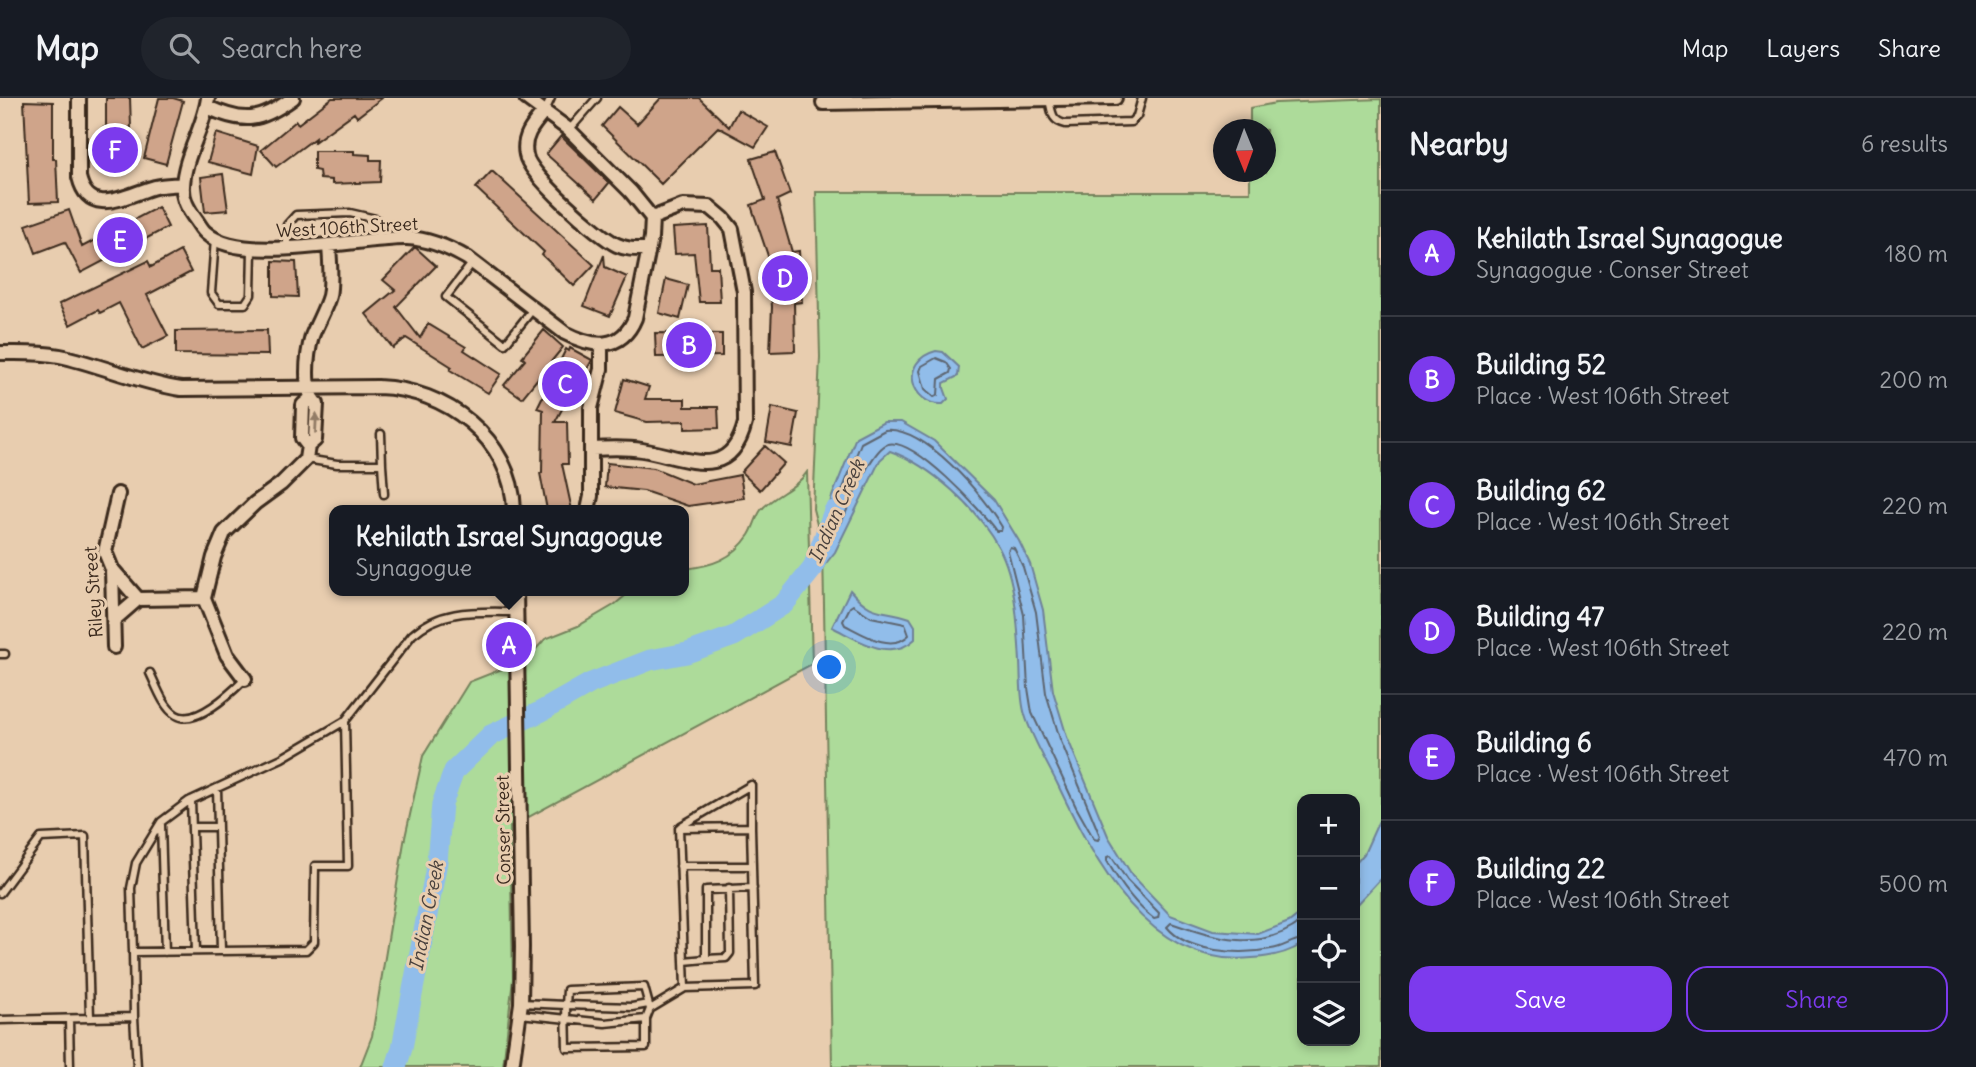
<!DOCTYPE html>
<html lang="en">
<head>
<meta charset="utf-8">
<style>
  body { margin:0; font-family:Delius,sans-serif; background:#20242c; color:#f1f3f6 }
  .controls { position:absolute; right:21px; bottom:21px; display:grid; overflow:hidden; border-radius:14px; box-shadow:0 4px 10px #0003 }
  .controls button { width:63px; height:63px; display:grid; place-items:center; padding:0; border:0; border-bottom:2px solid #363941; background:#171b24; color:#f1f3f6; font:35px sans-serif }
  .compass { position:absolute; left:1213px; top:21px; width:63px; height:63px; border-radius:50%; background:#171b24; box-shadow:0 4px 10px #0003; rotate:179deg }
  .you { position:absolute; left:830px; top:570px; width:24px; height:24px; margin:-18px; border:5px solid #fff; border-radius:50%; background:#1a73e8; box-shadow:0 0 0 10px #1a73e833 }
  .badge { display:grid; place-items:center; width:46px; height:46px; border-radius:50%; background:#7c3aed; color:#fff; font-size:23px; font-weight:700 }
  .pin { position:absolute; translate:-50% -50%; border:4px solid #fff; box-shadow:0 2px 7px #0006 }
  .popup { position:absolute; left:329px; top:407px; width:360px; height:91px; box-sizing:border-box; display:grid; place-content:center; border-radius:14px; background:#171b24; filter:drop-shadow(0 2px 5px #0005); font-size:23px; white-space:nowrap; color:#9ea1a6 }
  .popup b { font-size:26px; color:#f1f3f6 }
  .popup::after { content:''; position:absolute; left:50%; top:100%; margin-left:-14px; border:14px solid transparent; border-top-color:#171b24 }
  .list { margin:0; padding:0; list-style:none }
  h2 { display:flex; justify-content:space-between; align-items:center; height:91px; margin:0; padding:0 28px; font-size:30px }
  h2 small { font-size:23px; font-weight:400; color:#9ea1a6 }
  .list li { display:grid; grid-template-columns:46px 1fr auto; gap:21px; align-items:center; box-sizing:border-box; height:126px; padding:0 28px; border-top:2px solid #363941 }
  .list b { display:block; font-size:26px; white-space:nowrap }
  .list p { margin:0; font-size:23px; white-space:nowrap; color:#9ea1a6 }
  .list em { font-size:23px; font-style:normal; color:#9ea1a6 }
  .actions { display:flex; gap:14px; padding:21px 28px }
  .actions a { flex:1; padding:16px 0; border:2px solid #7c3aed; border-radius:21px; text-align:center; font-size:24px; color:#7c3aed }
  .actions .main { background:#7c3aed; color:#fff }
  .icon { flex:none; width:38px; height:38px; fill:none; stroke:currentColor; stroke-width:2; stroke-linecap:round; stroke-linejoin:round }
  .map { position:relative; flex:none; width:1381px; height:969px; overflow:hidden }
  header { display:flex; align-items:center; gap:42px; box-sizing:border-box; height:98px; padding:0 35px; background:#171b24; border-bottom:2px solid #363941 }
  header strong { font-size:33px }
  nav { display:flex; gap:38px; margin-inline-start:auto; font-size:24px }
  .search { width:490px; height:63px; background:#20242c; display:flex; align-items:center; gap:18px; box-sizing:border-box; padding:0 24px; border-radius:38px; color:#9ea1a6; font-size:26px }
  main { display:flex }
  aside { flex:1; background:#171b24 }
  .map>svg:first-child { display:block }
</style>
</head>
<body>
<header>
<strong>Map</strong>
<div class="search"><svg class="icon" aria-label="search" viewBox="0 0 24 24"><circle cx="10" cy="10" r="6"/><path d="M15 15l6 6"/></svg>Search here</div>
<nav><a>Map</a><a>Layers</a><a>Share</a></nav>
</header>
<main>
<div class="map">
<svg width="1381" height="969" viewBox="0 0 1381 969">
  <rect width="100%" height="100%" fill="#e8cdaf"/>
  <filter id="ink" filterUnits="userSpaceOnUse"><feTurbulence type="fractalNoise" baseFrequency=".0143" numOctaves="2"/><feDisplacementMap in="SourceGraphic" scale="14" xChannelSelector="R" yChannelSelector="G"/><feConvolveMatrix kernelMatrix="1 2 1 2 8 2 1 2 1" color-interpolation-filters="sRGB"/></filter>
  <g filter="url(#ink)">
    <path fill="#addb9a" stroke="#74825c" stroke-width="2" fill-rule="evenodd" d="M1381,1V969H832L823,450L813,411L820,259L816,94H1250V74H1266V32L1250,31V10L1276,5ZM1302,701H1355V943H1302Z
      M807,374L812,566L510,729L513,881L503,969H360L372,938L404,744L423,658L469,584L527,561L545,541L578,528L614,507L631,493H684V471C712,468 733,461 749,437C754,429 756,419 761,412C775,396 796,391 807,374Z"/>
    <path fill="#91bdea" stroke="#6f8298" stroke-width="2" d="M936,253L943,254L959,269L958,278L944,285V290L948,301L943,306C911,308 898,263 936,253Z
      M884,324H901L934,343L994,402L1019,443L1030,466L1043,512L1053,593L1067,639L1108,738L1132,777L1170,817L1213,833L1258,836L1289,824L1302,814V846C1287,856 1270,859 1252,860C1149,871 1094,763 1057,685C1046,663 1032,640 1025,617C1020,601 1021,582 1020,564C1018,530 1016,481 999,450C978,411 932,368 890,353L880,362L835,454L823,469V450L831,401L856,339Z
      M850,492C873,519 881,510 910,520L915,528V541C890,565 857,541 832,529Z
      M1381,718V780L1355,808V766L1364,756Z"/>
    <g fill="none" stroke-linecap="round" stroke-linejoin="round">
      <path stroke="#5d6570" stroke-width="2" d="M936,260L946,264L951,271L950,275L939,281L938,297L934,299L925,291L920,273L922,268Z
        M885,332C925,328 983,397 1002,429L1001,433H996C982,413 914,339 888,346C871,351 849,409 841,425L836,426L838,403L861,345Z
        M1010,449L1014,450L1023,469L1036,514L1046,595L1060,641L1100,738L1098,742L1094,741L1076,709L1032,615L1028,590L1024,517L1008,453Z
        M853,507L871,519L905,526L909,537C891,555 863,536 845,527L843,523L850,509Z
        M1111,758L1127,782L1159,815L1158,820L1154,821C1134,806 1119,784 1107,763V759Z
        M1302,823C1260,855 1217,841 1171,825L1167,829C1188,855 1241,857 1271,851C1282,850 1292,842 1302,841"/>
      <path stroke="#91bdea" stroke-width="21" d="M396,969L402,950L437,764L442,706L454,673L491,637L540,614L591,585L650,562L687,555L734,538L784,506L813,470L834,413"/>
    </g>
    <path fill="#cfa48a" stroke="#3b2a1e" stroke-width="2" d="M106,0H130L131,30H127L128,74H103L102,30L106,29Z
      M159,0H173L183,3L166,66L144,60Z
      M332,0H382L357,19L354,15L314,44L315,40L276,69L261,52L296,23L298,26Z
      M661,0H699L729,29L738,12L768,29L755,49L718,29L661,86L602,28L618,9L637,26Z
      M24,3L53,4V61H56L58,104L29,105Z
      M216,35L258,48L253,76L208,64Z
      M561,38L609,85L596,101L546,56Z
      M314,53H354V56L370,57V62H381L380,84L332,86V82L320,81L319,73L314,72Z
      M775,54L790,96L777,102L792,154L799,153L802,204L794,205L795,253L770,254L772,209L768,158L751,107L765,102L751,61Z
      M492,73L594,167L574,188L542,157L544,154L476,90Z
      M223,76L228,112L205,114L201,79Z
      M158,109L168,129L81,175L65,144L36,155L26,127L69,112L82,149Z
      M708,128L710,169H718L720,204H699L694,155L675,156L673,130Z
      M415,149L436,168L396,209L420,240L428,226L466,249L464,252L501,276L488,295L450,272L452,269L406,240L393,250L366,216L395,192L383,182Z
      M180,153L191,174L147,197L168,238L142,251L119,205L100,215L98,212L70,227L59,206L148,163L151,169Z
      M604,157L605,169L627,179L610,218L584,208Z
      M273,163L296,164L298,199L273,198Z
      M666,181L688,187L680,221L659,215Z
      M267,232L268,257L176,256V233Z
      M544,232L563,249L522,300L504,287L525,262L522,259Z
      M655,235L722,236V258L656,259Z
      M570,250L592,262L576,292L573,291L555,324H567L568,366H562L572,412H547L540,375H542L543,312L537,310L566,251L569,253Z
      M624,281L649,289L645,301H685V309H718L719,330L685,331V323L647,324L615,315Z
      M772,309L798,315L792,349L766,344Z
      M765,348L784,365L760,392L741,374Z
      M607,365L654,370L693,386L740,377L744,400L688,408L644,393L605,389Z"/>
    <g fill="none" stroke-linecap="round" stroke-linejoin="round">
      <g stroke="#3b2a1e" stroke-width="11">
        <path id="service" d="M1049,1C1052,14 1051,23 1066,26L1131,24L1137,18L1142,0
          M545,13L551,0
          M569,32L597,0
          M215,141L211,195L219,206H245L251,197L252,151
          M287,149V127L296,117L350,115L376,121L379,142
          M473,164L446,199L505,246L533,211
          M381,336L382,366
          M306,361L337,366H382L384,396
          M0,556H5
          M150,575C156,587 163,609 176,617C195,629 232,594 245,581
          M345,623L348,768H315L314,844L306,852L133,854L131,790L136,765L161,724L189,703L282,660L345,623L412,537C442,510 478,514 516,514
          M217,690L221,853
          M191,702L196,853
          M161,727L165,854
          M681,728L751,687V729
          M192,729H218
          M680,768H752
          M0,795L41,740L85,738L90,920L0,922
          M706,861L726,860L730,855L729,790
          M684,863L706,861V792L753,790
          M521,905L566,907L567,950L646,949V921L650,911L644,889L567,892L566,907L632,909L648,906
          M650,911L685,890L679,730L751,729L755,888L685,890
          M520,916L605,925L646,921
          M134,919L137,969
          M90,920L134,919L133,854
          M69,921L70,969"/>
      </g>
      <g stroke="#3b2a1e" stroke-width="18">
        <path id="minor" d="M79,0V79C89,122 128,96 155,89C164,87 174,87 183,86
          M208,0C204,30 184,58 183,88C182,101 188,111 196,122C199,126 202,132 206,135C242,168 360,139 407,140C429,141 448,149 467,160L565,235C592,249 621,254 635,220L651,140L652,120L631,94L568,31L526,0
          M823,5L1115,0
          M207,9C244,26 260,24 293,0
          M544,14C533,27 522,39 526,57C529,77 598,138 617,147C628,152 637,151 649,151
          M0,255C20,255 40,254 60,258C101,267 140,285 181,291L378,289C445,291 512,340 514,412
          M308,348L302,340L303,307L310,301
          M592,351C608,350 625,349 642,352C685,359 730,386 745,325L744,194L732,131L723,120L710,109L683,108L652,120
          M588,412L591,398V310L601,271V248
          M112,471L138,501
          M115,521L138,501L204,500
          M114,549L112,471L105,454L118,396
          M245,581L227,557L204,500L214,459L224,435L255,405L281,386L306,361L308,348L315,342L317,306C302,294 307,256 312,238C317,225 325,212 329,198C332,183 330,164 329,148
          M512,969L521,905L522,849L516,493"/>
      </g>
      <use href="#service" stroke="#e8cdaf" stroke-width="6"/>
      <use href="#minor" stroke="#e8cdaf" stroke-width="12"/>
    </g>
    <defs><path id="oneway-solid" d="M-6-.8H1V-3.2L6.5 0L1 3.2V.8H-6Z" transform="scale(1.75)"/></defs>
    <use fill="#927c66" href="#oneway-solid" transform="translate(316 325) rotate(-87)"/>
  </g>
  <g text-anchor="middle" dominant-baseline="central" stroke-width="6" stroke-linejoin="round" paint-order="stroke">
    <g font-size="18" fill="#3b2a1e" stroke="#e8cdaf">
      <text transform="translate(347 129) rotate(-3)">West 106th Street</text>
      <text transform="translate(93 494) rotate(-94)">Riley Street</text>
      <text transform="translate(503 732) rotate(-91)">Conser Street</text>
    </g>
    <g font-size="19" font-style="italic" fill="#48403d" stroke="#e8cdaf">
      <text transform="translate(836 413) rotate(-66)">Indian Creek</text>
      <text transform="translate(426 818) rotate(-79)">Indian Creek</text>
    </g>
  </g>
</svg>
<div class="controls">
<button>+</button>
<button>−</button>
<button><svg class="icon" aria-label="locate" viewBox="0 0 24 24"><circle cx="12" cy="12" r="6"/><path d="M12 2v4M12 18v4M2 12h4M18 12h4"/></svg></button>
<button><svg class="icon" aria-label="layers" viewBox="0 0 24 24"><path d="M12 4l9 5-9 5-9-5zM3 14l9 5 9-5"/></svg></button>
</div>
<svg class="compass" viewBox="-18 -18 36 36"><path d="M0-13l5 13h-10z" fill="#e53935"/><path d="M0 13l5-13h-10z" fill="#9ea1a6"/></svg>
<div class="you"></div>
<div class="pin badge" style="left:509px;top:547px">A</div>
<div class="popup"><b>Kehilath Israel Synagogue</b>Synagogue</div>
<div class="pin badge" style="left:689px;top:247px">B</div>
<div class="pin badge" style="left:565px;top:286px">C</div>
<div class="pin badge" style="left:785px;top:180px">D</div>
<div class="pin badge" style="left:120px;top:142px">E</div>
<div class="pin badge" style="left:115px;top:52px">F</div>
</div>
<aside>
<h2>Nearby<small>6 results</small></h2>
<ul class="list">
<li><span class="badge">A</span><div><b>Kehilath Israel Synagogue</b><p>Synagogue · Conser Street</p></div><em>180 m</em></li>
<li><span class="badge">B</span><div><b>Building 52</b><p>Place · West 106th Street</p></div><em>200 m</em></li>
<li><span class="badge">C</span><div><b>Building 62</b><p>Place · West 106th Street</p></div><em>220 m</em></li>
<li><span class="badge">D</span><div><b>Building 47</b><p>Place · West 106th Street</p></div><em>220 m</em></li>
<li><span class="badge">E</span><div><b>Building 6</b><p>Place · West 106th Street</p></div><em>470 m</em></li>
<li><span class="badge">F</span><div><b>Building 22</b><p>Place · West 106th Street</p></div><em>500 m</em></li>
</ul>
<div class="actions"><a class="main">Save</a><a>Share</a></div>
</aside>
</main>
</body>
</html>
